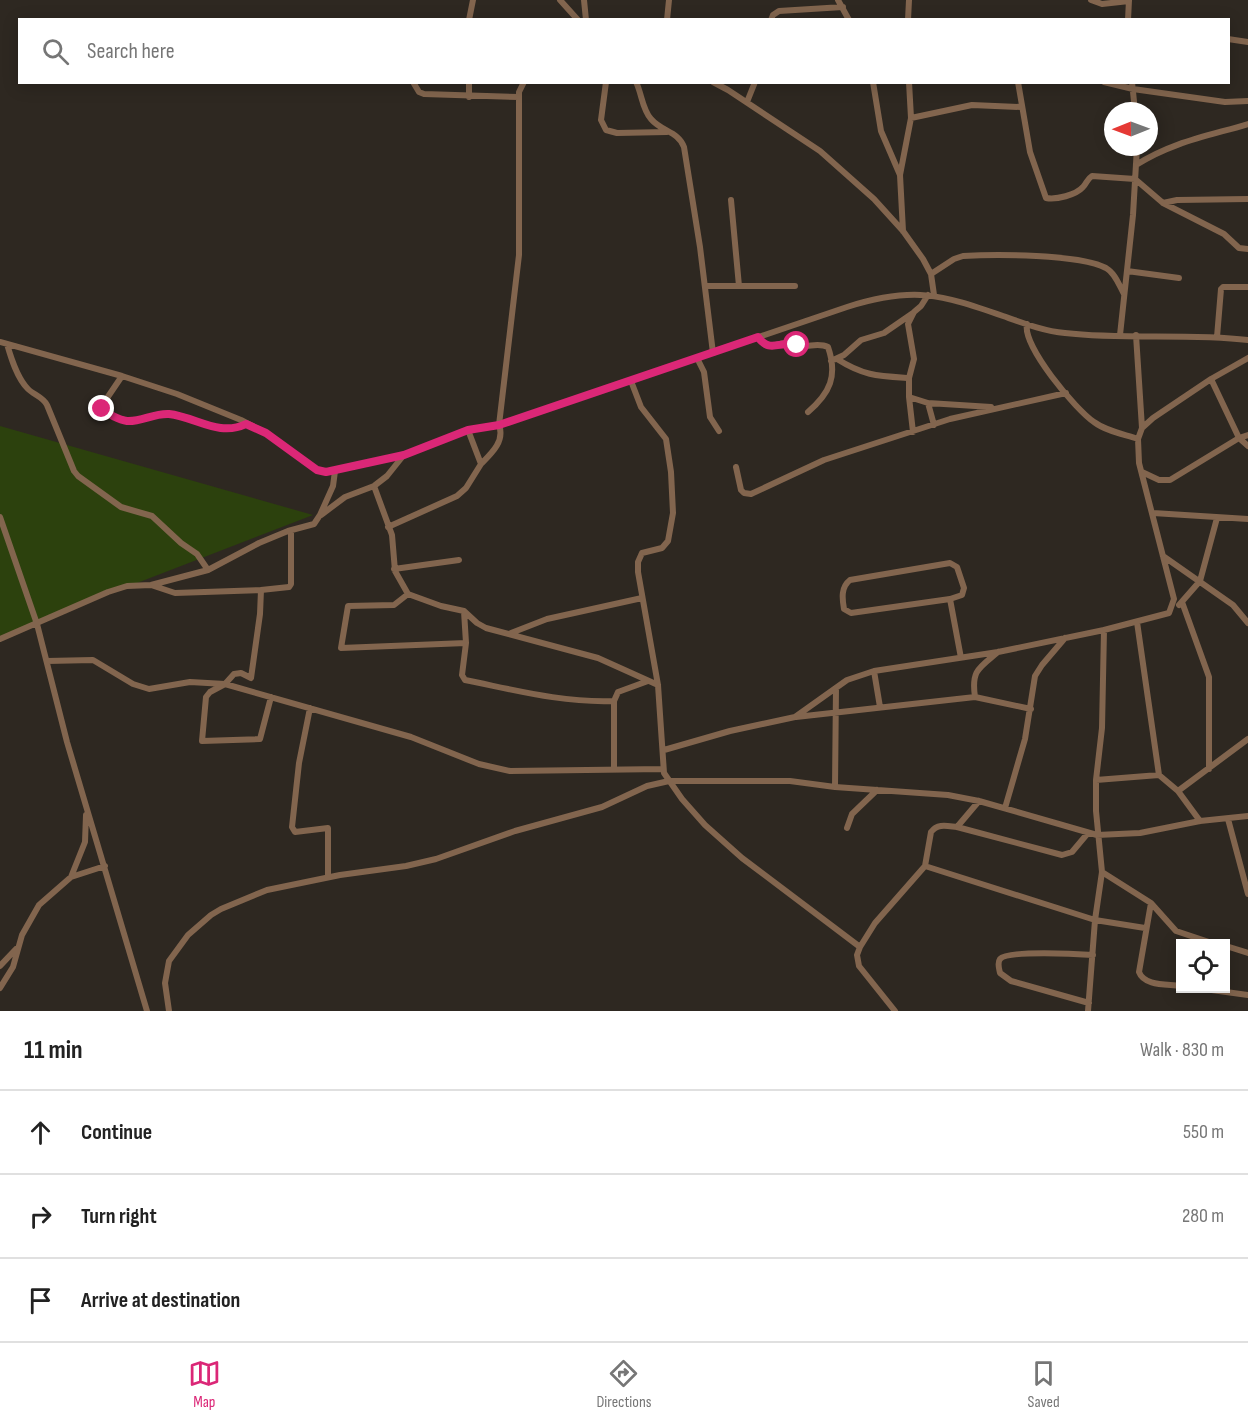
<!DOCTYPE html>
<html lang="en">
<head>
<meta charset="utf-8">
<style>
  body { margin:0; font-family:"Sofia Sans Condensed",sans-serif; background:#f2f2f2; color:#222 }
  .controls { position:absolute; right:18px; bottom:18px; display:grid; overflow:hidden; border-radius:0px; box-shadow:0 3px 15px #0003 }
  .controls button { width:54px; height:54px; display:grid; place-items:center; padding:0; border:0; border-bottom:2px solid #e0e0e0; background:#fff; color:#222; font:30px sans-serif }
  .compass { position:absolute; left:1104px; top:102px; width:54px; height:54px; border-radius:50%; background:#fff; box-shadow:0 3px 15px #0003; rotate:269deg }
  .stop { position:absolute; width:18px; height:18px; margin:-14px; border:4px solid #db2777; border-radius:50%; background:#fff }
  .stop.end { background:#db2777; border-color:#fff; box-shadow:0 2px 6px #0008 }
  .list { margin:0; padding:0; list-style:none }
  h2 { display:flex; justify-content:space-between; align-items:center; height:78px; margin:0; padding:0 24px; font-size:26px }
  h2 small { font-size:20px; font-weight:400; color:#767676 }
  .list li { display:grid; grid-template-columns:39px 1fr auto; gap:18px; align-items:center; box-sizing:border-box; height:84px; padding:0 24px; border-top:2px solid #e0e0e0 }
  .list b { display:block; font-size:22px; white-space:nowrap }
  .list em { font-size:20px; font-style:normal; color:#767676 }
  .icon { flex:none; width:33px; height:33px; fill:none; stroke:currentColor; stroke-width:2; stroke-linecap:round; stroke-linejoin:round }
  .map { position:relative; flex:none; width:1248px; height:1011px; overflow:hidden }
  .search { position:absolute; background:#fff; box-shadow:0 3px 15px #0003; left:18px; right:18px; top:18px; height:66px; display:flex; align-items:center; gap:15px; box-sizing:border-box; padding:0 21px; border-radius:0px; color:#767676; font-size:22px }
  .sheet { height:330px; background:#fff }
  nav { display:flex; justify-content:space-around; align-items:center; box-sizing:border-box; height:84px; border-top:2px solid #e0e0e0; background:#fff; font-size:16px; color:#767676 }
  nav a { display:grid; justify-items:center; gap:3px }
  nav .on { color:#db2777 }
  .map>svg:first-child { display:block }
</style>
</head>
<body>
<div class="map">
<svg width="1248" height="1011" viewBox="0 0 1248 1011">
  <rect width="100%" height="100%" fill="#2e2821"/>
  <path fill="#2c410d" d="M0,426L313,515L0,636Z"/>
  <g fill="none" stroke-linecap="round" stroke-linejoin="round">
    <path stroke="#82654e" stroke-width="6" d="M560,0L578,20
      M584,0L586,20
      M838,0L849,20
      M1091,0L1102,4L1129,1
      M469,20L473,0
      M667,20L669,0
      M771,20L773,15L779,11L843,7
      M908,20L909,0
      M1128,20L1129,0
      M1228,39L1248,42
      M413,82L419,92L424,94L519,97
      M606,82L601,120L606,130L617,133L667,132
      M636,82C642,94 642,109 651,119C662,132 678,131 684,147L700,247L713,353
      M713,82L728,90L820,151L874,199L903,231L923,259L931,274L934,295
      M873,82L881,131L900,175
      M1018,82L1030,152L1046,198C1056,200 1076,195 1083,187C1087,183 1087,179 1092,176L1135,179L1163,203L1224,234L1239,248L1248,249
      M1104,82L1133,89L1225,102L1248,101
      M1132,82L1135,111
      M469,97V82
      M747,102L755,82
      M911,118L972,105L1021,107
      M1136,165C1172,142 1208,136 1248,124
      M1163,203L1177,200L1248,199
      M903,231L900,175L911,118L909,82
      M1127,271L1179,278
      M931,274L954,259L963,256C995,254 1079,254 1106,268C1115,273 1119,285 1124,294
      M705,286H739L731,200
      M739,286H795
      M1027,324C1022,346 1076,410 1094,422C1106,431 1123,434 1138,439
      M1120,335L1133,215L1137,147
      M1136,335L1142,428
      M758,337C770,354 773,342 788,343C793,343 798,346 803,346C812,346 820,343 828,347C838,376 830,393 808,412
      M1217,337L1221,289L1223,287H1248
      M0,342L122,376L177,394L241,420L266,433L317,470L326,472L404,455L468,430L499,425L847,307C913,286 940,294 1003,316C1023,323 1044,331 1065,333C1125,340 1187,333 1248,340
      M7,344C11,358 17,378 28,389C34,395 43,397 47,405L74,471L78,476L121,507L152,516L181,543L197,554L208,570
      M697,358L704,372L710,417L719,431
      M837,359C864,376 878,376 909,378
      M831,361L844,355L861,340L884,333L913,313
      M122,376L101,407C106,413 117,419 125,420C137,423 153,414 166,414C194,415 218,438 246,424
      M1211,379L1239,438L1248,446
      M631,381L641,407L666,439L671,472L673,513L668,541L662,548L642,553L638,562V572L658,685L664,773L682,799L705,825L742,858L860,947L857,955L859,966L895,1011
      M909,397L928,403L991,407
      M928,403L934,425
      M913,432L909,397V378L914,359L908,324L914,312L921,306L928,295
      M481,464C492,453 505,441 499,425L519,255V92L524,82
      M736,467L741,490L744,493L751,494L824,460L950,419L1066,393
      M1142,472L1159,480H1170L1239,438L1248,435
      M374,486L392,535L395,571L408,594L394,605L348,606L341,648L466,643L464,611
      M1153,513L1248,519
      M321,515L345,497L374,486L387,476L403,456
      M0,517L37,624L67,742L147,1011
      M388,527L457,496L466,488L481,464L468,430
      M1163,556L1233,605L1248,623
      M394,569L459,560
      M151,585L175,593L261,590
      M408,594L441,606L464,611L477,623L486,628L598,658L658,685
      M950,599L962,595L964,588L957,567L950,563L850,580C841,587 842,598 844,609L851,613L950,599L961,658
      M1182,602L1209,677V769
      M1179,605L1200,581L1217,518
      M1137,622L1159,775
      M511,633L547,619L642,598
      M0,639L108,592L127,586L151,585L208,570L259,543L288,531L314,524L320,515L333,486L335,471
      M466,643L462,675L465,680C515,690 563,703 614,701L618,692L648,681
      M47,661L93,660L133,684L149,689L190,682L225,684L411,737L479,764L510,771L663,769
      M874,671L880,707
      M271,697L260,739L202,741L206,697L210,692L225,684L234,674L241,673L251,678L260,614L261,590L289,587L291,584V530
      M975,697L1031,709
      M310,708L299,763L292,827L295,832L328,828V877
      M796,717L975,697C971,670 979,668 998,652
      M664,750L730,731L795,717L847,680L874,671L998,652L1104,630
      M614,768V701
      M1096,780L1159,775L1178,791L1248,739
      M835,787L836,688
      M1178,791L1200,821
      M1005,808L1025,739L1035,676L1042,665L1065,638
      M1228,819L1248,894
      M957,827L979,801
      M847,828L852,814L877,790
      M925,866L1095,920L1145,928
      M1102,872L1151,903L1176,931L1215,944
      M71,877L85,842L86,815
      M1151,903L1139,972C1144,986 1167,984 1180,986
      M1226,946L1248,953
      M860,947L875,923L925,866L931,832C938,823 947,826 957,827L1062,855L1072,852L1088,833
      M0,966L16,949
      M0,988L13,967L22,935L39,905L71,877L105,866
      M1197,988L1248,995
      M1089,1003L1011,981L1000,973C999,968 997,963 1000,959C1008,950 1079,954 1093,955
      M169,1011L165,983L169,961L188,935L211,915L221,909L267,890L340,875L406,866L436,859L515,831L602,807L647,786L669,781H790L835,787L948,795L979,801L1097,835L1140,833L1200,821L1248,816
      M1088,1011L1095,920L1102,872L1096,811V780L1102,728L1104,630L1169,613L1174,599L1139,463L1138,439L1142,428L1153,418L1211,379L1248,358"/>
  </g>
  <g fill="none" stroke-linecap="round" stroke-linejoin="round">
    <path stroke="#db2777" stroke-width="8" d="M102,409C108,414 119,420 127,421C141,422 154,413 169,414C196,417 219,437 246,424L266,433L317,470L326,472L404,455L468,430L499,425L758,337C770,354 780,340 797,345"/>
  </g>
</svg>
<div class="controls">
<button><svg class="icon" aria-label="locate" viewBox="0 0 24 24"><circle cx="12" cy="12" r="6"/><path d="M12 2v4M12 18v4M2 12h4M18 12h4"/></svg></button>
</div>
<svg class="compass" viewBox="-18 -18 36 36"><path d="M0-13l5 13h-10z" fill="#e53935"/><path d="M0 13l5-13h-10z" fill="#767676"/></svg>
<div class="stop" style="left:797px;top:345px"></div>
<div class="stop end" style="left:102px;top:409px"></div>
<div class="search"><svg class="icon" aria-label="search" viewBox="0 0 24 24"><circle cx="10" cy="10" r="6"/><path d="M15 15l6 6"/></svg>Search here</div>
</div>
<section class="sheet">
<h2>11 min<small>Walk · 830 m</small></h2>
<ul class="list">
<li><svg class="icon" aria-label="ahead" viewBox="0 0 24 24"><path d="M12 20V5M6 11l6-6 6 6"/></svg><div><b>Continue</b></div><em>550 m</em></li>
<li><svg class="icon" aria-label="right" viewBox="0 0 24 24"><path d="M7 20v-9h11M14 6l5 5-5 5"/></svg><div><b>Turn right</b></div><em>280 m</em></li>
<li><svg class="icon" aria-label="arrive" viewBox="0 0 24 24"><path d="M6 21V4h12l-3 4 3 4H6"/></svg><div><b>Arrive at destination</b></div></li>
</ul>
</section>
<nav>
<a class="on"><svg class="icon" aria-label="map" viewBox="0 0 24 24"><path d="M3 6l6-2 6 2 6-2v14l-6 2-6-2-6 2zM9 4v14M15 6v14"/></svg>Map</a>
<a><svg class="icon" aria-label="directions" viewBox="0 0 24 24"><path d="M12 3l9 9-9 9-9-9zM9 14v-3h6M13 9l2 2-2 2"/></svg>Directions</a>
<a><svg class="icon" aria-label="saved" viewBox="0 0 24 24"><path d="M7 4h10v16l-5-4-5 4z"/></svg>Saved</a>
</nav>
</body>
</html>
